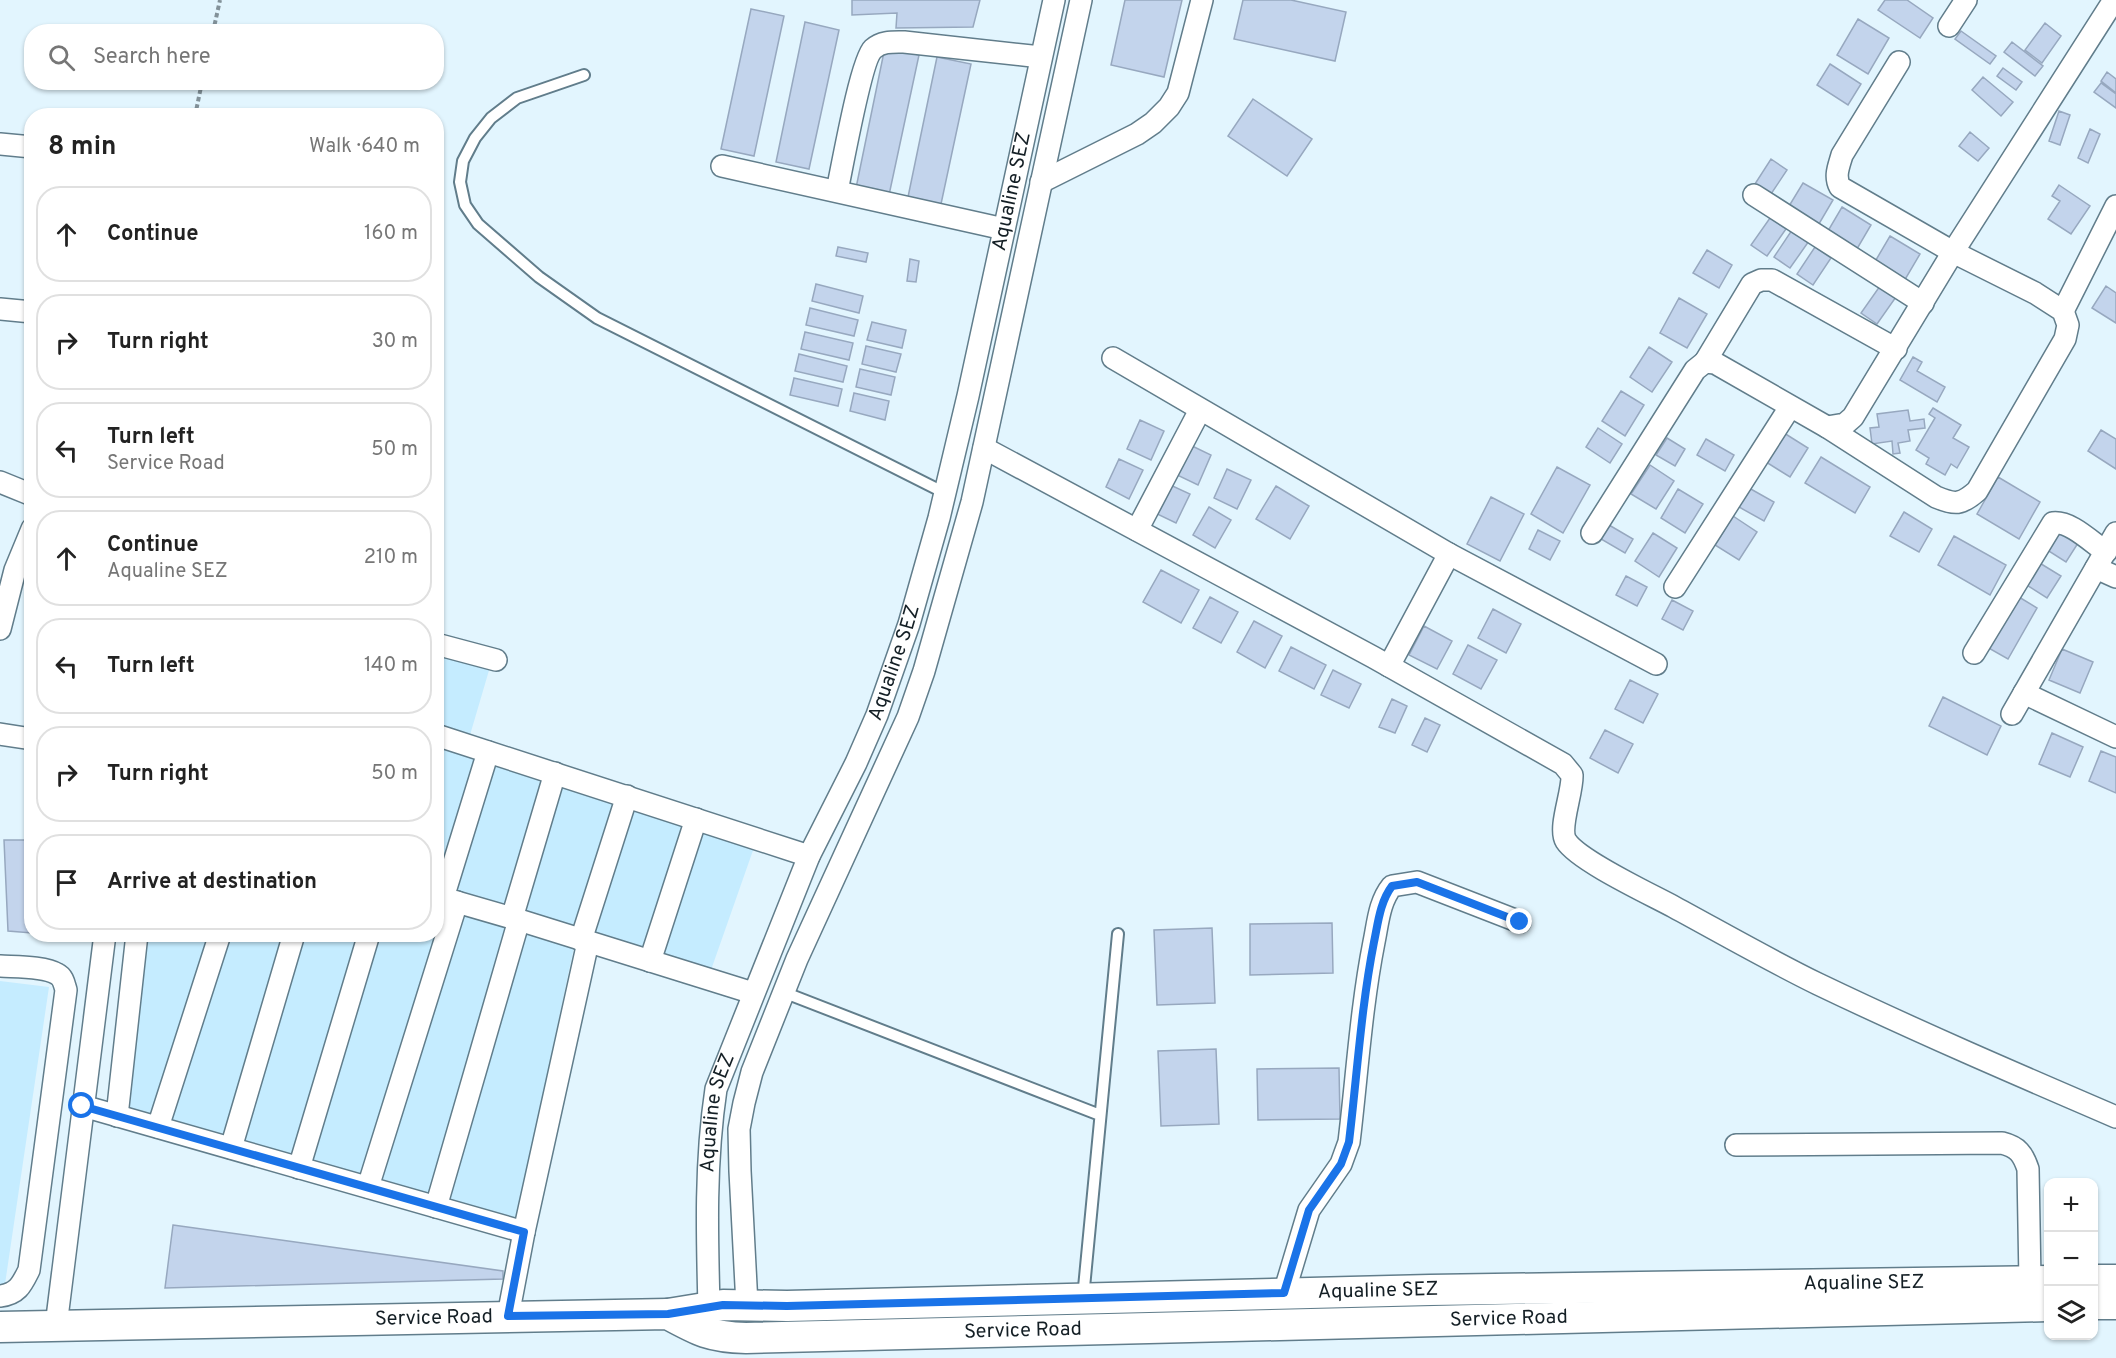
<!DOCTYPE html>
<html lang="en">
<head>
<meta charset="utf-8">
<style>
  body { margin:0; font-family:Overpass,sans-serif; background:#f6f6f6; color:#222 }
  .controls { position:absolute; right:18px; bottom:18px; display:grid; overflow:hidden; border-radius:12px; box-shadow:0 2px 4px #0004 }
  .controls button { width:54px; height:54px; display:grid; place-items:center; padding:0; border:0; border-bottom:2px solid #e0e0e0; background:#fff; color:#222; font:30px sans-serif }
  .stop { position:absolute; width:18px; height:18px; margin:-14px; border:4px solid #1a73e8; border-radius:50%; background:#fff }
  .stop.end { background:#1a73e8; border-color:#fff; box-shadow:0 2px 6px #0008 }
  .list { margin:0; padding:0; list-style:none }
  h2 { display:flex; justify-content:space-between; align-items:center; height:78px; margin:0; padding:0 24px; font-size:26px }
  h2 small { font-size:20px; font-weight:400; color:#767676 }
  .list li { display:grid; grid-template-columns:39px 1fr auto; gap:18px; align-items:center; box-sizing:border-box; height:96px; margin:0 12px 12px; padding:0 12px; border:2px solid #e0e0e0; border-radius:24px }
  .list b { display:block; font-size:22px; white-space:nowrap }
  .list p { margin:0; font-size:20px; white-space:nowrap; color:#767676 }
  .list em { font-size:20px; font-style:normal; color:#767676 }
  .icon { flex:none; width:33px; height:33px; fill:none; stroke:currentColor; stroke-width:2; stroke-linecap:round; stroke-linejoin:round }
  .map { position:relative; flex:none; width:2116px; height:1358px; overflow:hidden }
  .search { position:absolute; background:#fff; box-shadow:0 2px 4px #0004; left:24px; top:24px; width:420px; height:66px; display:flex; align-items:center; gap:15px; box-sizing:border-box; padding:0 21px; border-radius:24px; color:#767676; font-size:22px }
  .panel { position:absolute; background:#fff; box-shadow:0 2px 4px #0004; left:24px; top:108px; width:420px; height:834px; border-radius:24px }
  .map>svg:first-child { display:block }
</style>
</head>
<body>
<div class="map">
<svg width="2116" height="1358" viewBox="0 0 2116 1358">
  <rect width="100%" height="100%" fill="#e2f5fe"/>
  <path fill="#c5ecff" d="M437,652L490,667L465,752L757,839L711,970L577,933L516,1221L127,1109L149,935L436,934Z
    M0,981L49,987L5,1284H0Z"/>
  <path fill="#c3d4ec" stroke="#97a8bf" stroke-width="1.5" d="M852,0H980L973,27L896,28L897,13L852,15Z
    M1125,0H1182L1164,77L1111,65Z
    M1243,0H1291L1346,12L1335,61L1234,39Z
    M1885,0H1907L1933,18L1920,38L1878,10Z
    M751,9L784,16L754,156L721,149Z
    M1858,19L1889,38L1868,74L1837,55Z
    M805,22L839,30L809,169L776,162Z
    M2045,23L2061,36L2042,63L2025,50Z
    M1961,31L1996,56L1990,64L1955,39Z
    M2012,42L2043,66L2035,76L2004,52Z
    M885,47L919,55L889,195L856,188Z
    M937,57L971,64L941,204L908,197Z
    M1830,64L1861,84L1848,105L1817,85Z
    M2003,68L2022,82L2016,90L1997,76Z
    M2107,72L2116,79V93L2101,81Z
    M1983,77L2013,102L2001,116L1972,90Z
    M2101,83L2116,94V108L2094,92Z
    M1253,99L1312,139L1287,176L1228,136Z
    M2059,111L2070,115L2060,145L2049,141Z
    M2090,129L2100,134L2088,163L2078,158Z
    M1970,132L1989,148L1978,161L1959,146Z
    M1771,159L1787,170L1769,197L1753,187Z
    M1803,183L1833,200L1816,229L1786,211Z
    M2059,185L2090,206L2071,234L2048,219L2060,201L2052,196Z
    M1842,207L1871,225L1854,254L1825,236Z
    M1770,218L1786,229L1767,256L1751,245Z
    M1792,230L1809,241L1790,268L1774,257Z
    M1890,236L1920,254L1903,283L1873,265Z
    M838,247L868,253L866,262L836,256Z
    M1815,247L1831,258L1813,285L1797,274Z
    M1707,250L1732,265L1719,288L1693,273Z
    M910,259L919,261L916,282L907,281Z
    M816,284L863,296L859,313L812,301Z
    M1880,286L1896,297L1877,324L1861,313Z
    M2106,286L2116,293V323L2092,308Z
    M1679,298L1707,314L1687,348L1660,333Z
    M810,308L858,320L854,336L806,325Z
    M872,322L906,330L902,348L867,340Z
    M805,332L853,343L849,360L801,349Z
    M866,346L901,354L896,372L862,364Z
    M1649,347L1672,362L1652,392L1630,377Z
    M799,354L847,366L843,382L795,371Z
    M1913,357L1922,362L1917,371L1945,387L1937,402L1900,380Z
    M860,369L895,377L891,395L856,387Z
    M794,378L842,389L838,406L790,395Z
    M1621,391L1644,405L1625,436L1602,421Z
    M854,393L889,401L885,420L850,411Z
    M1933,408L1961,425L1953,438L1969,447L1957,468L1951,464L1945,475L1926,464L1929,458L1916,450L1935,418L1929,414Z
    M1908,410L1910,421L1924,419L1925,428L1908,430L1910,441L1898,443L1900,453L1893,454L1892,441L1872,444L1870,428L1879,427L1877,414Z
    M1140,420L1164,431L1151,460L1127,449Z
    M1598,428L1622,444L1610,463L1586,447Z
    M2101,430L2116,439V469L2088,451Z
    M1784,433L1808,448L1790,477L1766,462Z
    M1667,438L1685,449L1675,466L1656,455Z
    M1706,439L1734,455L1725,471L1697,455Z
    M1188,444L1211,455L1198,485L1175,474Z
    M1821,457L1870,487L1855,513L1805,483Z
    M1119,459L1143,470L1129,499L1106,487Z
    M1650,465L1674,481L1656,509L1631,494Z
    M1557,467L1590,485L1563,533L1531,514Z
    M1227,469L1251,480L1237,509L1214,498Z
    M1998,477L2040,502L2019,539L1977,514Z
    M1166,483L1190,494L1176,523L1153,512Z
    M1276,486L1309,506L1290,539L1256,519Z
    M1749,488L1774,502L1764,521L1739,507Z
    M1678,489L1703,504L1685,533L1661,518Z
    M1491,497L1524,514L1500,561L1467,544Z
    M1209,507L1231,520L1215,548L1193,535Z
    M1904,512L1932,529L1919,552L1890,536Z
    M1733,516L1757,532L1739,560L1715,545Z
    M1609,525L1633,539L1625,553L1601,539Z
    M2057,526L2080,540L2066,562L2044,548Z
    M1538,530L1560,541L1550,560L1529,549Z
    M1653,533L1677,548L1659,577L1635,561Z
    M1954,536L2006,565L1990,595L1938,565Z
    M2038,562L2061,576L2047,598L2025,584Z
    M1161,570L1199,590L1181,623L1143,602Z
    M1626,576L1647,587L1637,606L1616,595Z
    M2014,594L2037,608L2008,659L1985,646Z
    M1210,597L1238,612L1221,643L1193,628Z
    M1672,600L1693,611L1683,630L1662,619Z
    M1493,609L1521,624L1506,653L1478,638Z
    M1254,621L1282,636L1265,668L1237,652Z
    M1424,626L1452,641L1437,669L1409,655Z
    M1468,645L1497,660L1481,689L1453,674Z
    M1291,647L1326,665L1314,689L1279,671Z
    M2062,649L2093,662L2080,693L2049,680Z
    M1333,670L1361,684L1349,708L1321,695Z
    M1630,680L1658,694L1643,723L1615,709Z
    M1943,697L2001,726L1987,755L1929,726Z
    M1392,699L1407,706L1395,733L1379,727Z
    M1425,718L1440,725L1427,752L1412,745Z
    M1605,730L1633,744L1618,773L1590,758Z
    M2052,733L2083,747L2070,777L2039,764Z
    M2101,751L2116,757V793L2089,781Z
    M4,840H32V933L8,931Z
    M1332,923L1333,973L1250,975V924Z
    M1212,928L1215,1003L1157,1005L1154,930Z
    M1216,1049L1219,1124L1161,1126L1158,1051Z
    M1339,1068L1340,1119L1258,1120L1257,1069Z
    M173,1225L503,1271V1279L165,1288Z"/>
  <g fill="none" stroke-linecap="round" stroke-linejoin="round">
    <g stroke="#617d8b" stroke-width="14">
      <path id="lane" d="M584,75L517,98L491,118L475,138L463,161L460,182L465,205L478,224L539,277L597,318L945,493
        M783,992L1100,1115
        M1083,1298L1118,934"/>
    </g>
    <g stroke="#617d8b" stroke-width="24">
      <g id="street">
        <path d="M1949,26L1966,0"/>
        <path d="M0,144L32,147"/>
        <path d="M722,166L1004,229"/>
        <path d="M1041,182L1137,134L1153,123L1169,107L1178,93L1202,0"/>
        <path d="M837,191C842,168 861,60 873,49C882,41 893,42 904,42L1041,57"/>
        <path d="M1754,195L1923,303"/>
        <path d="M0,309L32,312"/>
        <path d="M2063,311L2116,206"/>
        <path d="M1113,358L1449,554L1389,666"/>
        <path d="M1705,362L1752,284L1761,280H1772L1896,349"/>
        <path d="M1827,427L1936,497C1955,505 1961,505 1977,491L2065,339L2068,325L2063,311L2035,293L1953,252L1840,187C1834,176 1839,166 1842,155L1899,62"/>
        <path d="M984,448L1373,657L1563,764L1572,775C1573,792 1558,828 1566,841C1579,861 1650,894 1674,907C1722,933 1769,960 1818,984C1916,1031 2016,1074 2116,1117"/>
        <path d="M0,482L32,495"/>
        <path d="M1137,530L1200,410"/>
        <path d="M1592,533L1695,370L1705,362L1715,363L1827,427L1845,424L1853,417L1953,252L2114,0"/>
        <path d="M1449,554L1656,664"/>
        <path d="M2096,568L2116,577"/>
        <path d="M1675,587L1790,407"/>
        <path d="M0,629L15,570L32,529"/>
        <path d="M436,644L496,660"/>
        <path d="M1974,653L2053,523C2071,521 2091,542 2106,552"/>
        <path d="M2024,693L2116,737"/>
        <path d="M2012,714L2116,533"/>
        <path d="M0,734L32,739"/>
        <path d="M436,735L809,856"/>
        <path d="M436,896L519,920L753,993"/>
        <path d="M443,898L488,752"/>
        <path d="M512,918L555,773"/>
        <path d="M581,940L627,796"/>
        <path d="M650,961L696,819"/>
        <path d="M0,966C14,967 45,966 57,974C63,977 64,983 66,990L29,1270C22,1284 18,1294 0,1296"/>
        <path d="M83,1106L524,1232"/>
        <path d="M117,1116L137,934"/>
        <path d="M158,1127L220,934"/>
        <path d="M1736,1145L2002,1143C2018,1147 2023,1154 2028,1169L2030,1281"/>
        <path d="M231,1148L294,934"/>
        <path d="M299,1168L369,934"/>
        <path d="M368,1187L457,902"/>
        <path d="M436,1207L519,920"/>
        <path d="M1284,1293L1309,1210L1341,1164L1349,1142C1357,1076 1361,1008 1374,942C1378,923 1379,902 1392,886L1417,882L1520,922"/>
        <path d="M747,1305L740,1171L739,1129L744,1103L752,1072L797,959L908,717L924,671L972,502L1081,0"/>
        <path id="s1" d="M709,1307C707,1234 705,1162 716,1089L809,856L856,763L877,715L909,624L939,518L968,396L1054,0"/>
        <path d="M508,1316L524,1232L588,942"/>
        <path d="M56,1326L105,934"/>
      </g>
    </g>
    <g stroke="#617d8b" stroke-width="33">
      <g id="secondary">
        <path d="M2094,1280H2116"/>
        <path d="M2094,1304H2116"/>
        <path id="s2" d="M668,1314L723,1305L787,1306L1430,1290L2048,1281"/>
        <path id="s3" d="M0,1327L668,1314C699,1331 710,1337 746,1338L2048,1306"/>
      </g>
    </g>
    <path stroke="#829199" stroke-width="4" stroke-dasharray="4.5 3" stroke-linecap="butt" d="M213,32L220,0
      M195,116L202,82"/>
    <use href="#lane" stroke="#fff" stroke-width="10"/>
    <use href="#street" stroke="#fff" stroke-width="21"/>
    <use href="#secondary" stroke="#fff" stroke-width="30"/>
  </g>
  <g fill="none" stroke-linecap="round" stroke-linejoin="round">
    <path stroke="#1a73e8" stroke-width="8" d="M82,1106L524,1232L508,1316L668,1314L723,1305L787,1306L1284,1293L1309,1210L1341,1164L1349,1142C1357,1076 1361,1008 1374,942C1378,923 1380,902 1392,886L1417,882L1520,922"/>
  </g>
  <g text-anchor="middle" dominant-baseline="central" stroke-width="4.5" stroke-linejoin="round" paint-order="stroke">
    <g font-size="20" fill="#141f25" stroke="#fff">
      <text stroke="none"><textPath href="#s1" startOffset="1167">Aqualine SEZ</textPath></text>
      <text stroke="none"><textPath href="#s1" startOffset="681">Aqualine SEZ</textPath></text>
      <text stroke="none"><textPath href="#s1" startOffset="195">Aqualine SEZ</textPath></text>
      <text stroke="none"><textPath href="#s2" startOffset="1197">Aqualine SEZ</textPath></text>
      <text stroke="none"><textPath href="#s2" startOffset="711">Aqualine SEZ</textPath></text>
      <text stroke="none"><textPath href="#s3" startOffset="434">Service Road</textPath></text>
      <text stroke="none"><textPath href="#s3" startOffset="1514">Service Road</textPath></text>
      <text stroke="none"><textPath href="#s3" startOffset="1028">Service Road</textPath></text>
    </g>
  </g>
</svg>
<div class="controls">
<button>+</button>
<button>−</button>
<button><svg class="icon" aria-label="layers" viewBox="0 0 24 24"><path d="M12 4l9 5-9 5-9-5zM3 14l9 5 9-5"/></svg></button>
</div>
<div class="stop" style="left:82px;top:1106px"></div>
<div class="stop end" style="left:1520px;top:922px"></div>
<div class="search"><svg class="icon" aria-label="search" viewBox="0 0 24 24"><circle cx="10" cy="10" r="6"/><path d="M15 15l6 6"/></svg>Search here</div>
<section class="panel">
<h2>8 min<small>Walk · 640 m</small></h2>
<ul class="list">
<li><svg class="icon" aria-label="ahead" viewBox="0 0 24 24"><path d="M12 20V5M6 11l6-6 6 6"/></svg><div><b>Continue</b></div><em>160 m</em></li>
<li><svg class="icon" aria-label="right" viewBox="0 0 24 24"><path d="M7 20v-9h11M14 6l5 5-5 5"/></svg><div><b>Turn right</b></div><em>30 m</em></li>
<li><svg class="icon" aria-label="left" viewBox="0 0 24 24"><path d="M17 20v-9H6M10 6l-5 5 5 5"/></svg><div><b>Turn left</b><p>Service Road</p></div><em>50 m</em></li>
<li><svg class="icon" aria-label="ahead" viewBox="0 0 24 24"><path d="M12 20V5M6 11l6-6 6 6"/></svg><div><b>Continue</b><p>Aqualine SEZ</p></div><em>210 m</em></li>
<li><svg class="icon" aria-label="left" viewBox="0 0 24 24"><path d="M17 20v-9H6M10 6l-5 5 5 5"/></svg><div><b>Turn left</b></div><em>140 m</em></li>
<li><svg class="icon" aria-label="right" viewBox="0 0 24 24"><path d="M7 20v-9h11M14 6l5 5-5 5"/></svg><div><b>Turn right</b></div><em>50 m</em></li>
<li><svg class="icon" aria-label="arrive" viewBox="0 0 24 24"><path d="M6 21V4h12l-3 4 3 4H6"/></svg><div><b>Arrive at destination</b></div></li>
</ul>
</section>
</div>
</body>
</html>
